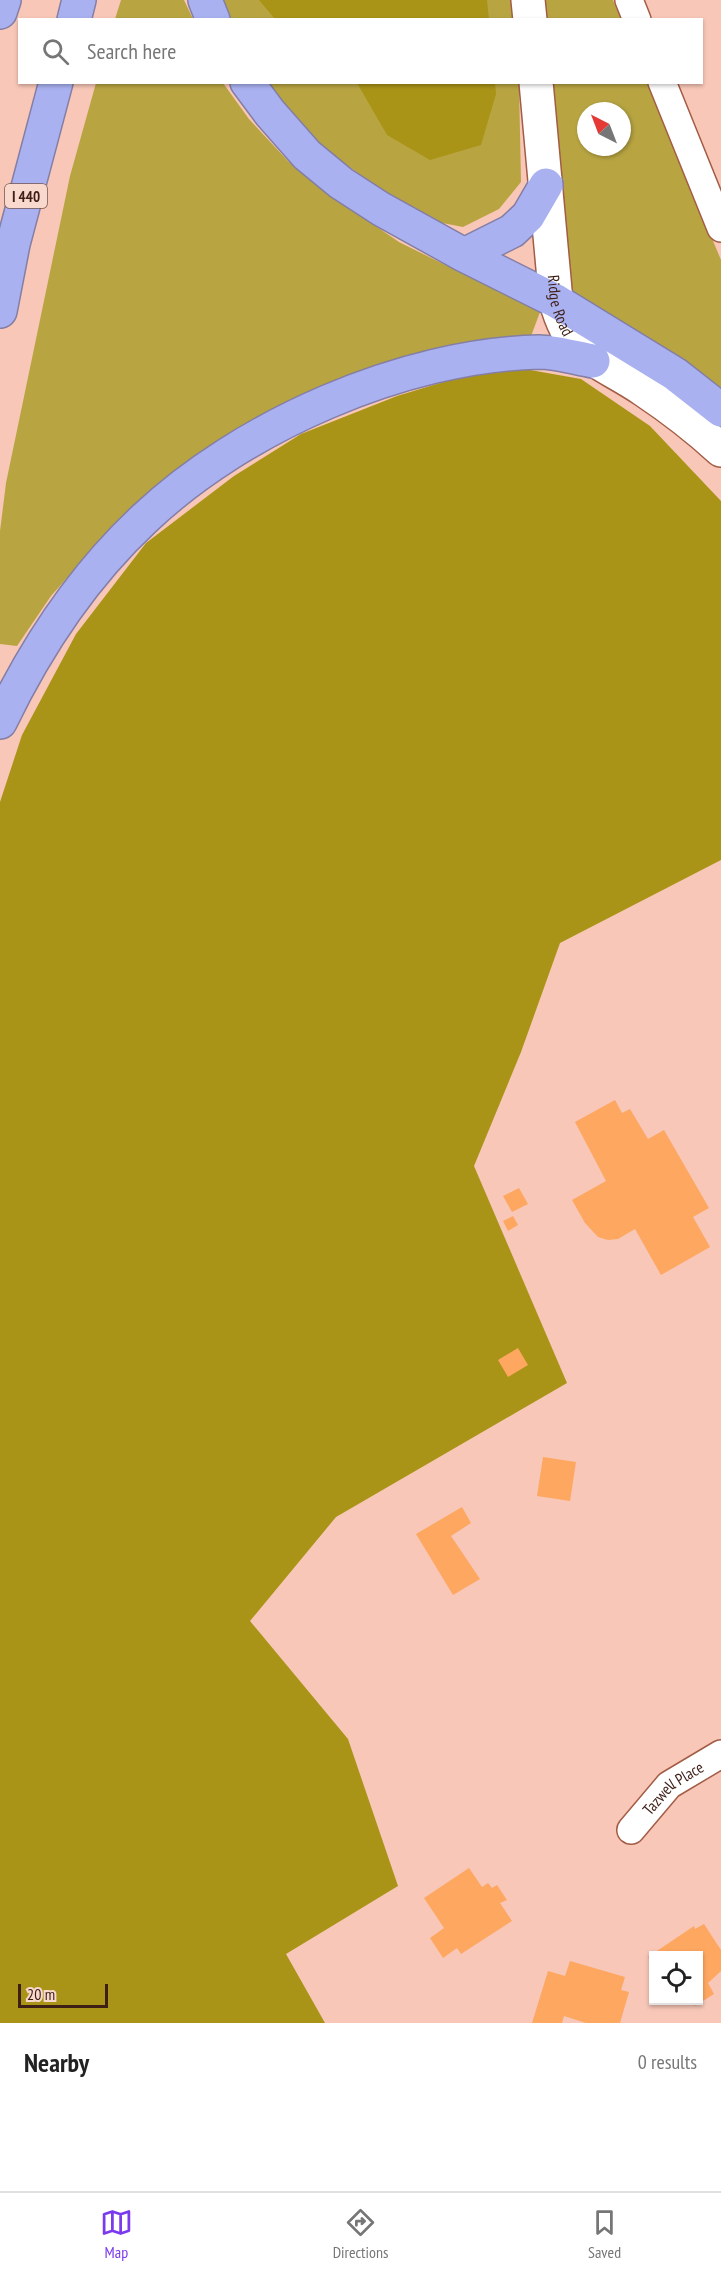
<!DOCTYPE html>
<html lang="en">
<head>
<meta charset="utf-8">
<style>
  body { margin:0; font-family:"PT Sans Narrow",sans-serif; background:#f6f6f6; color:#222 }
  .controls { position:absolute; right:18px; bottom:18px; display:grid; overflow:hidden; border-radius:0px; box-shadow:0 2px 4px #0004 }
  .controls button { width:54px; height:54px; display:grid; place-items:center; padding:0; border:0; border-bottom:2px solid #e0e0e0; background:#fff; color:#222; font:30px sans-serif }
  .compass { position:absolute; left:577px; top:102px; width:54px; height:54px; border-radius:50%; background:#fff; box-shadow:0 2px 4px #0004; rotate:318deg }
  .scale { position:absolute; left:18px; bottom:15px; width:90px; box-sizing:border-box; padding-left:6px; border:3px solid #3e1f16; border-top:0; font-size:16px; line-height:21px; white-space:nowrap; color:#3e1f16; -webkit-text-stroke:4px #f9d8cd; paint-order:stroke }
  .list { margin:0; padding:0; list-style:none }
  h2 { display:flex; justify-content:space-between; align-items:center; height:78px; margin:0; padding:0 24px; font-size:26px }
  h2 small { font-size:20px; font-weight:400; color:#767676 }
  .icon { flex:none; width:33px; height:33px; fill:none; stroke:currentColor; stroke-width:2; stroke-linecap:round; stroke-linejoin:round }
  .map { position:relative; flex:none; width:721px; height:2023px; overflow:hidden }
  .search { position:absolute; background:#fff; box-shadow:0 2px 4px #0004; left:18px; right:18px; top:18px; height:66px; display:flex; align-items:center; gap:15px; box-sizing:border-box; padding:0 21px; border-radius:0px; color:#767676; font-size:22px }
  .sheet { height:168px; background:#fff }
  nav { display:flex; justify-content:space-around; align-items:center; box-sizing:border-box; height:84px; border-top:2px solid #e0e0e0; background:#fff; font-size:16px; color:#767676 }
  nav a { display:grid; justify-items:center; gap:3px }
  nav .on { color:#7c3aed }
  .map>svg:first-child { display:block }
</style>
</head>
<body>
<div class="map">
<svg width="721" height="2023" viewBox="0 0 721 2023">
  <rect width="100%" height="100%" fill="#f8c7b7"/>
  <path fill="#b8a542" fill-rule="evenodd" d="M121,0H184L193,19H115Z
    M220,0H512L514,19H228Z
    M535,0H613L621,19H538Z
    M96,83H223L249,119L288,161L332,196L399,242L540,312L530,339L374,369L268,411L198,453L118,520L51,596L17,646L0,644V531L6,483L70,176Z
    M265,83H519L521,182L499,209L463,227L432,221L389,195L327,151L271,94Z
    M545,83H647L721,260V398L569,299ZM586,111H622V147H586Z"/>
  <path fill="#a99417" d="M259,0H487L489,19H275Z
    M357,83H495L496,94L481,145L430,160L387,135Z
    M519,368L581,379L650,426L721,501V860L560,943L521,1052L474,1166L567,1383L336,1517L250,1621L348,1739L398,1886L286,1954L325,2023H0V802L22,735L76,634L146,543L234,476L301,434L397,396L450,380Z"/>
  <path fill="#fda761" d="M615,1100L622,1113L630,1109L648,1139L664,1130L709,1208L693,1217L710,1247L661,1275L635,1229L618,1239L608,1240L598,1237L585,1223L572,1200L606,1181L575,1122Z
    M519,1188L528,1204L512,1212L503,1196Z
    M513,1216L518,1225L508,1231L503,1221Z
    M518,1348L528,1365L508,1377L498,1360Z
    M543,1457L576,1462L570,1501L537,1496Z
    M462,1507L471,1523L451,1536L480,1579L453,1595L416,1534Z
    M469,1868L482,1887L488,1883L492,1888L497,1885L507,1900L500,1903L512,1921L461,1954L457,1948L443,1958L430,1938L444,1928L424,1898Z
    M704,1924L721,1950V1971L708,1983L714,1994L695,2006L692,2001H699V1956H654V1966L648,1957L694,1926L695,1929Z
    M570,1961L625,1977L621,1990L629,1992L620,2023H586L564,2016L562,2023H532L548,1971L565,1976Z"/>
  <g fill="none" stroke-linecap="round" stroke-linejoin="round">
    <g stroke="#a35c45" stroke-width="30">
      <g id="street">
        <path d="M629,0L637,20"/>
        <path d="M662,82L721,228"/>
        <path id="s1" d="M631,1830L669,1785L721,1754"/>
      </g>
    </g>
    <g stroke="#a35c45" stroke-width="36">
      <g id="secondary">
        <path d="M528,0L530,20"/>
        <path id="s2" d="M536,82L556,301C571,359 600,360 644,390C671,408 697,428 721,450"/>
      </g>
    </g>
    <g stroke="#847ea4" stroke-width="36">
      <path id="highway" d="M205,0L213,20
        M0,12L4,0
        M74,20L79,0
        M247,82L270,113L307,155L341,183L381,209L464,255L556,301L675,374L721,410
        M464,255L512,231L528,216L546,185
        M0,311L13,244L56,82
        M0,722C36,647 83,576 144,519C242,426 404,355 539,352C556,352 576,358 593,361"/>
    </g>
    <use href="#street" stroke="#fff" stroke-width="27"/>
    <use href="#secondary" stroke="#fff" stroke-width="33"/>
    <use href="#highway" stroke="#a9b1f1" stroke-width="33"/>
  </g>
  <g text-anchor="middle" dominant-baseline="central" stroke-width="4.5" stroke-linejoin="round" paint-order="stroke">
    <rect fill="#f9d8cd" stroke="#76564d" stroke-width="1.5" x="5" y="184" width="42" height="24" rx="4.5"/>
    <g font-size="15" font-weight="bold" fill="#3e1f16">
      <text x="26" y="196">I 440</text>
    </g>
    <g font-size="16" fill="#3e1f16" stroke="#f9d8cd">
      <text stroke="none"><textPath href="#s2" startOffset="225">Ridge Road</textPath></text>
      <text stroke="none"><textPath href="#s1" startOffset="60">Tazwell Place</textPath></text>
    </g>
  </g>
</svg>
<div class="controls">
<button><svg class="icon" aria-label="locate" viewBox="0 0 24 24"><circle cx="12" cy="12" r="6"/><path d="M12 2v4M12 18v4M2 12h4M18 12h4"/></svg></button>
</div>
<svg class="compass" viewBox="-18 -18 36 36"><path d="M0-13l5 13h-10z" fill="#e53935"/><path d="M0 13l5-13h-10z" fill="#767676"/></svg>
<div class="scale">20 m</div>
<div class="search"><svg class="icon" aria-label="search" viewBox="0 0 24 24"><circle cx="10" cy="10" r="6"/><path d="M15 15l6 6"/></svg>Search here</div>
</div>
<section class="sheet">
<h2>Nearby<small>0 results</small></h2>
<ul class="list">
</ul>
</section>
<nav>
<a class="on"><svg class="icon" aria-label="map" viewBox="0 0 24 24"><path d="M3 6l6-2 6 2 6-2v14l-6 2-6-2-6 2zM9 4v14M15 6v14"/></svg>Map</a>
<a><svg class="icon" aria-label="directions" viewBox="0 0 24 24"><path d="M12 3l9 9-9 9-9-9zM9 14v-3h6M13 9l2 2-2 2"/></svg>Directions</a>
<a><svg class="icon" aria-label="saved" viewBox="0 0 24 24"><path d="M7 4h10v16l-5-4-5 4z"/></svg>Saved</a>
</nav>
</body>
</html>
